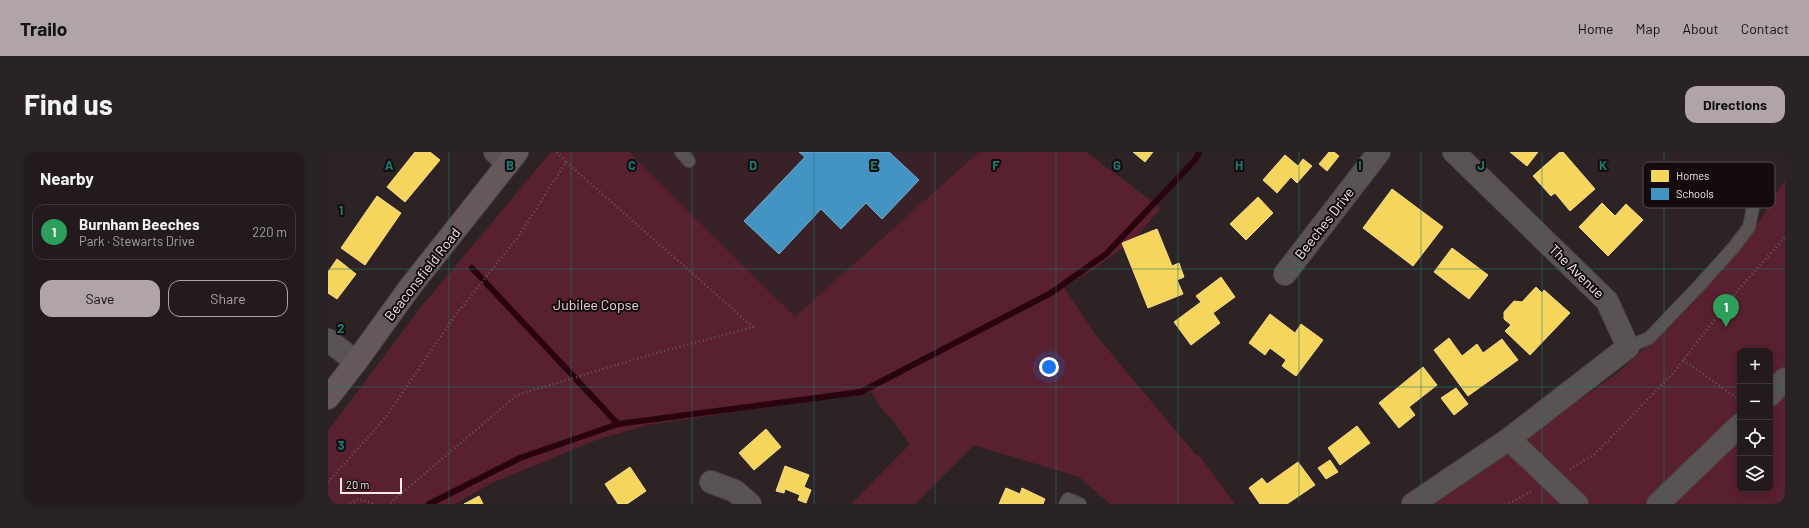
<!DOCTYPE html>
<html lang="en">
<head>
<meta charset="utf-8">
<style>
  body { margin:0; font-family:Barlow,sans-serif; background:#2a2325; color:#f1f3f6 }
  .controls { position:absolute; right:12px; bottom:12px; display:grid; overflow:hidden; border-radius:8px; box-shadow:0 2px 6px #0003 }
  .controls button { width:36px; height:36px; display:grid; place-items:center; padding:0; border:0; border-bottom:1px solid #3f383b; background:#221a1c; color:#f1f3f6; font:20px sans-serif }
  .scale { position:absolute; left:12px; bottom:10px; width:62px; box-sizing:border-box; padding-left:4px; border:2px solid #f7eaec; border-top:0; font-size:11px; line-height:14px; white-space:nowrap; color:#f7eaec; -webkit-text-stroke:3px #130b0d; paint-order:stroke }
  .you { position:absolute; left:721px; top:215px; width:14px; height:14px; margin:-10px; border:3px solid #fff; border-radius:50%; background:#1a73e8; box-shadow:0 0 0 6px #1a73e833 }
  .badge { display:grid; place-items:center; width:26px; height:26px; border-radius:50%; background:#b0a4a6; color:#fff; font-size:13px; font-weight:700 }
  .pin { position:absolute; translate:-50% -33px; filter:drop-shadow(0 1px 2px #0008) }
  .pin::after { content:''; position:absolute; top:21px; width:14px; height:12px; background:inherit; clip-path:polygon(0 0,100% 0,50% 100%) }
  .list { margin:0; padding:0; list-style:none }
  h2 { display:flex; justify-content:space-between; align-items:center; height:52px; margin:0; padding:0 16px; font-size:17px }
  h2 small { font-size:13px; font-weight:400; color:#a2a1a3 }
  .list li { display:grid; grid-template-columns:26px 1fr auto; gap:12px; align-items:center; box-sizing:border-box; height:56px; margin:0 8px 8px; padding:0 8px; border:1px solid #3f383b; border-radius:12px }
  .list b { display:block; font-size:15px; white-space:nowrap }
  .list p { margin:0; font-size:13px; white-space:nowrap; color:#a2a1a3 }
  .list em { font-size:13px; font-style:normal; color:#a2a1a3 }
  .actions { display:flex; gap:8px; padding:12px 16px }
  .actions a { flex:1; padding:9px 0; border:1px solid #b0a4a6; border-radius:12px; text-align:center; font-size:14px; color:#b0a4a6 }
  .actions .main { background:#b0a4a6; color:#111 }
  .icon { flex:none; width:22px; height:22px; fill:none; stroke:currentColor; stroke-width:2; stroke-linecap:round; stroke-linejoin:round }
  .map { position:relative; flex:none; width:1457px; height:352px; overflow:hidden; border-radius:12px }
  header { display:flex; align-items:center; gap:24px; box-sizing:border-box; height:56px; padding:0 20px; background:#b0a4a6; color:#111 }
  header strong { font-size:19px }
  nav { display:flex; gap:22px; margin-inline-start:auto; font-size:14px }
  .intro { display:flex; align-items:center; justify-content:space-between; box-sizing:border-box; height:96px; padding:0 24px }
  h1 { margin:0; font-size:28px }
  .button { padding:10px 18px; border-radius:12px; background:#b0a4a6; color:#111; font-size:14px; font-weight:700 }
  main { display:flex; gap:24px; padding:0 24px }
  aside { flex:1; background:#221a1c; border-radius:12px; box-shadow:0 2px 6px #0003 }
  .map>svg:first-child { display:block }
</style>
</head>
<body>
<header>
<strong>Trailo</strong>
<nav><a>Home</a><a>Map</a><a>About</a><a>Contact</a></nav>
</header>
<div class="intro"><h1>Find us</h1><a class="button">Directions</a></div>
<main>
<aside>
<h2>Nearby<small></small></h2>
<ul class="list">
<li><span class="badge" style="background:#2e9e5b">1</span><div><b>Burnham Beeches</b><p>Park · Stewarts Drive</p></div><em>220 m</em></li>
</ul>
<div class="actions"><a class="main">Save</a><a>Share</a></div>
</aside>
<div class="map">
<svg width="1457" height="352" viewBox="0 0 1457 352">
  <rect width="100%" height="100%" fill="#2d2325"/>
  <path fill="#392227" d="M301,0H758L816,43L467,165Z"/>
  <path fill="#59202f" d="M223,0H301L467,165L651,0H758L833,56L805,89L760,121L736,135L767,182L868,303H871L907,352H782L751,325L646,293L587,352H523L582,292L560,262L558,263L543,240L320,273L268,288L166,330L127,352H0V279L93,155Z
    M1457,28V215L1442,232V199H1412V262L1359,314L1318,352H1099L1189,293L1292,219L1365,151L1430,71Z
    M1457,237V352H1341L1412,285V337H1442V254Z"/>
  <path fill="#f6d55c" stroke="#f6db87" d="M87,0H102L112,8L77,50L59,35Z
    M805,0H825L817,10Z
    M1001,0H1006L1011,4L999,19L991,12Z
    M1182,0H1210L1199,14Z
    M1232,0H1235L1267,37L1242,59L1227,41L1223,44L1205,24Z
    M957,3L970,14L975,7L984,14L969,31L963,25L949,41L935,28Z
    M1064,37L1115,75L1085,114L1035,76Z
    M49,44L73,61L37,113L13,96Z
    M930,45L945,61L918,88L902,72Z
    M1274,51L1287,64L1298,52L1315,68L1280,104L1251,75Z
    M829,77L844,114L851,111L856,125L849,128L855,142L820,156L794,91Z
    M1124,96L1160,123L1141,147L1106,120Z
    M9,107L28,122L9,147L0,141V120Z
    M893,125L907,145L885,161L892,171L863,193L846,170L873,150L868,144Z
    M1208,135L1214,141L1216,138L1242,161L1202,203L1177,179L1183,173L1176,167V160L1186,149L1194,150Z
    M942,162L967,181L973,172L995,188L968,224L954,214L958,208L942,196L937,203L921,191Z
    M1121,186L1134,204L1149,192L1155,201L1174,187L1190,208L1140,244L1106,198Z
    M1095,215L1109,233L1081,255L1087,263L1071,276L1051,251Z
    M1128,236L1140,252L1126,263L1113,246Z
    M1029,274L1042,291L1012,313L1000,296Z
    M438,277L453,295L426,318L411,301Z
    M1002,308L1010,320L998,327L990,316Z
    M970,310L987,333L959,352H932L921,336L934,326L939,332Z
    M457,314L481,323L476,335L483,338L478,351L470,348L472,343L457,337L456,341L448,339Z
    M302,315L318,339L299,352H290L277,332Z
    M678,336L692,342L694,336L717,347L715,352H671Z
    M151,344L155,352H136Z"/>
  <path fill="#4393c3" stroke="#79adcf" d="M471,0H561L591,28L554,67L538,51L513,77L493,57L451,102L416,69L477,5Z"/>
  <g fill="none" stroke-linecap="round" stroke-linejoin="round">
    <path stroke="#29040e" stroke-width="6" d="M144,116L290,272L533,240L723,141L778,102L868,7L871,0
      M101,352L192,306L290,272"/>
    <g stroke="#4a4143" stroke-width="14">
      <path id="lane" d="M353,0L361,9
        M1300,195L1321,186L1370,135L1406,95L1421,75L1428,41L1417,24
        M737,352L740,347L752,352"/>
    </g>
    <g stroke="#4a4143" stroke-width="24">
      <path id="street" d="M167,0L180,12
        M957,122L1051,0
        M0,188L28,210
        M1442,243L1457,227
        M1181,287L1249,352
        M383,330L407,339L422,352
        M1085,352L1181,287L1300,195L1279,149L1126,0
        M1330,352L1412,273"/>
    </g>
    <g stroke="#4a4143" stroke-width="24">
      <path id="primary" d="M0,246L28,210L82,135L189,0"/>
    </g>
    <path stroke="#635b5c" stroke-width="2.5" stroke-dasharray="1 3" stroke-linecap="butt" d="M229,0L238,10
      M1355,208L1412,248
      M1242,317L1267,302L1347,219L1404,145L1457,85
      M0,330L58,265L126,165L190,85L238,10L425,175L325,202L189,243L61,352
      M22,352L30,347L48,352
      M1181,352L1205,338"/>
    <use href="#lane" stroke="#5a5354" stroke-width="12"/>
    <use href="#street" stroke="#5a5354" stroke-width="22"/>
    <use href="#primary" stroke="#65595b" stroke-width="22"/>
  </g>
  <path fill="none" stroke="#1b7c74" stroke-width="1" stroke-opacity="0.55" d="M121,0V352M243,0V352M364,0V352M486,0V352M607,0V352M728,0V352M850,0V352M971,0V352M1093,0V352M1214,0V352M1336,0V352M0,117H1457M0,235H1412M1442,235H1457"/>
  <g text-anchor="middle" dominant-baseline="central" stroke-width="4" stroke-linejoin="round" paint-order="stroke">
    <g font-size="14" fill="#f7eaec" stroke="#130b0d">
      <text transform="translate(996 71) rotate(-52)">Beeches Drive</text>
      <text transform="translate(1249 119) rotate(44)">The Avenue</text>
      <text transform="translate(94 122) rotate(-52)">Beaconsfield Road</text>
    </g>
    <g font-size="14" fill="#f2d8dc" stroke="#130b0d">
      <text x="268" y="152">Jubilee Copse</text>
    </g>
  </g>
  <rect x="1315" y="10" width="132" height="46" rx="6" fill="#130b0d" stroke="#574e50" stroke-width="1"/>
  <rect x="1323" y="18" width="18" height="12" fill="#f6d55c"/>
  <rect x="1323" y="36" width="18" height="12" fill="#4393c3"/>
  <g font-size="11" fill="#f7eaec">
    <text x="1348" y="28">Homes</text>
    <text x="1348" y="46">Schools</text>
  </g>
  <g font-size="13" text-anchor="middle" font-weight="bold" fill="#1b7c74" stroke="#130b0d" stroke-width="4" stroke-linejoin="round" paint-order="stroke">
    <text x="61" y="18">A</text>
    <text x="182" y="18">B</text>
    <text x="304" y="18">C</text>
    <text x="425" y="18">D</text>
    <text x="546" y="18">E</text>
    <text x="668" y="18">F</text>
    <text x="789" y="18">G</text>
    <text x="911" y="18">H</text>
    <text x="1032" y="18">I</text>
    <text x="1153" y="18">J</text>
    <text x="1275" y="18">K</text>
    <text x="13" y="63">1</text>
    <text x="13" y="181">2</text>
    <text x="13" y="298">3</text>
  </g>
</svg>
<div class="controls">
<button>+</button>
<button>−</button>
<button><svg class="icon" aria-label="locate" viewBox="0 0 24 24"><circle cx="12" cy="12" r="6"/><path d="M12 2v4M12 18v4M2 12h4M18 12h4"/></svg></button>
<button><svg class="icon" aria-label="layers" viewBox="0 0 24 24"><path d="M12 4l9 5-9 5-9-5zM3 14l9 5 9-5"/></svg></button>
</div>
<div class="scale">20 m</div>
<div class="you"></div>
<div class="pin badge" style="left:1398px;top:175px;background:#2e9e5b">1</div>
</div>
</main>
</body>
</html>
